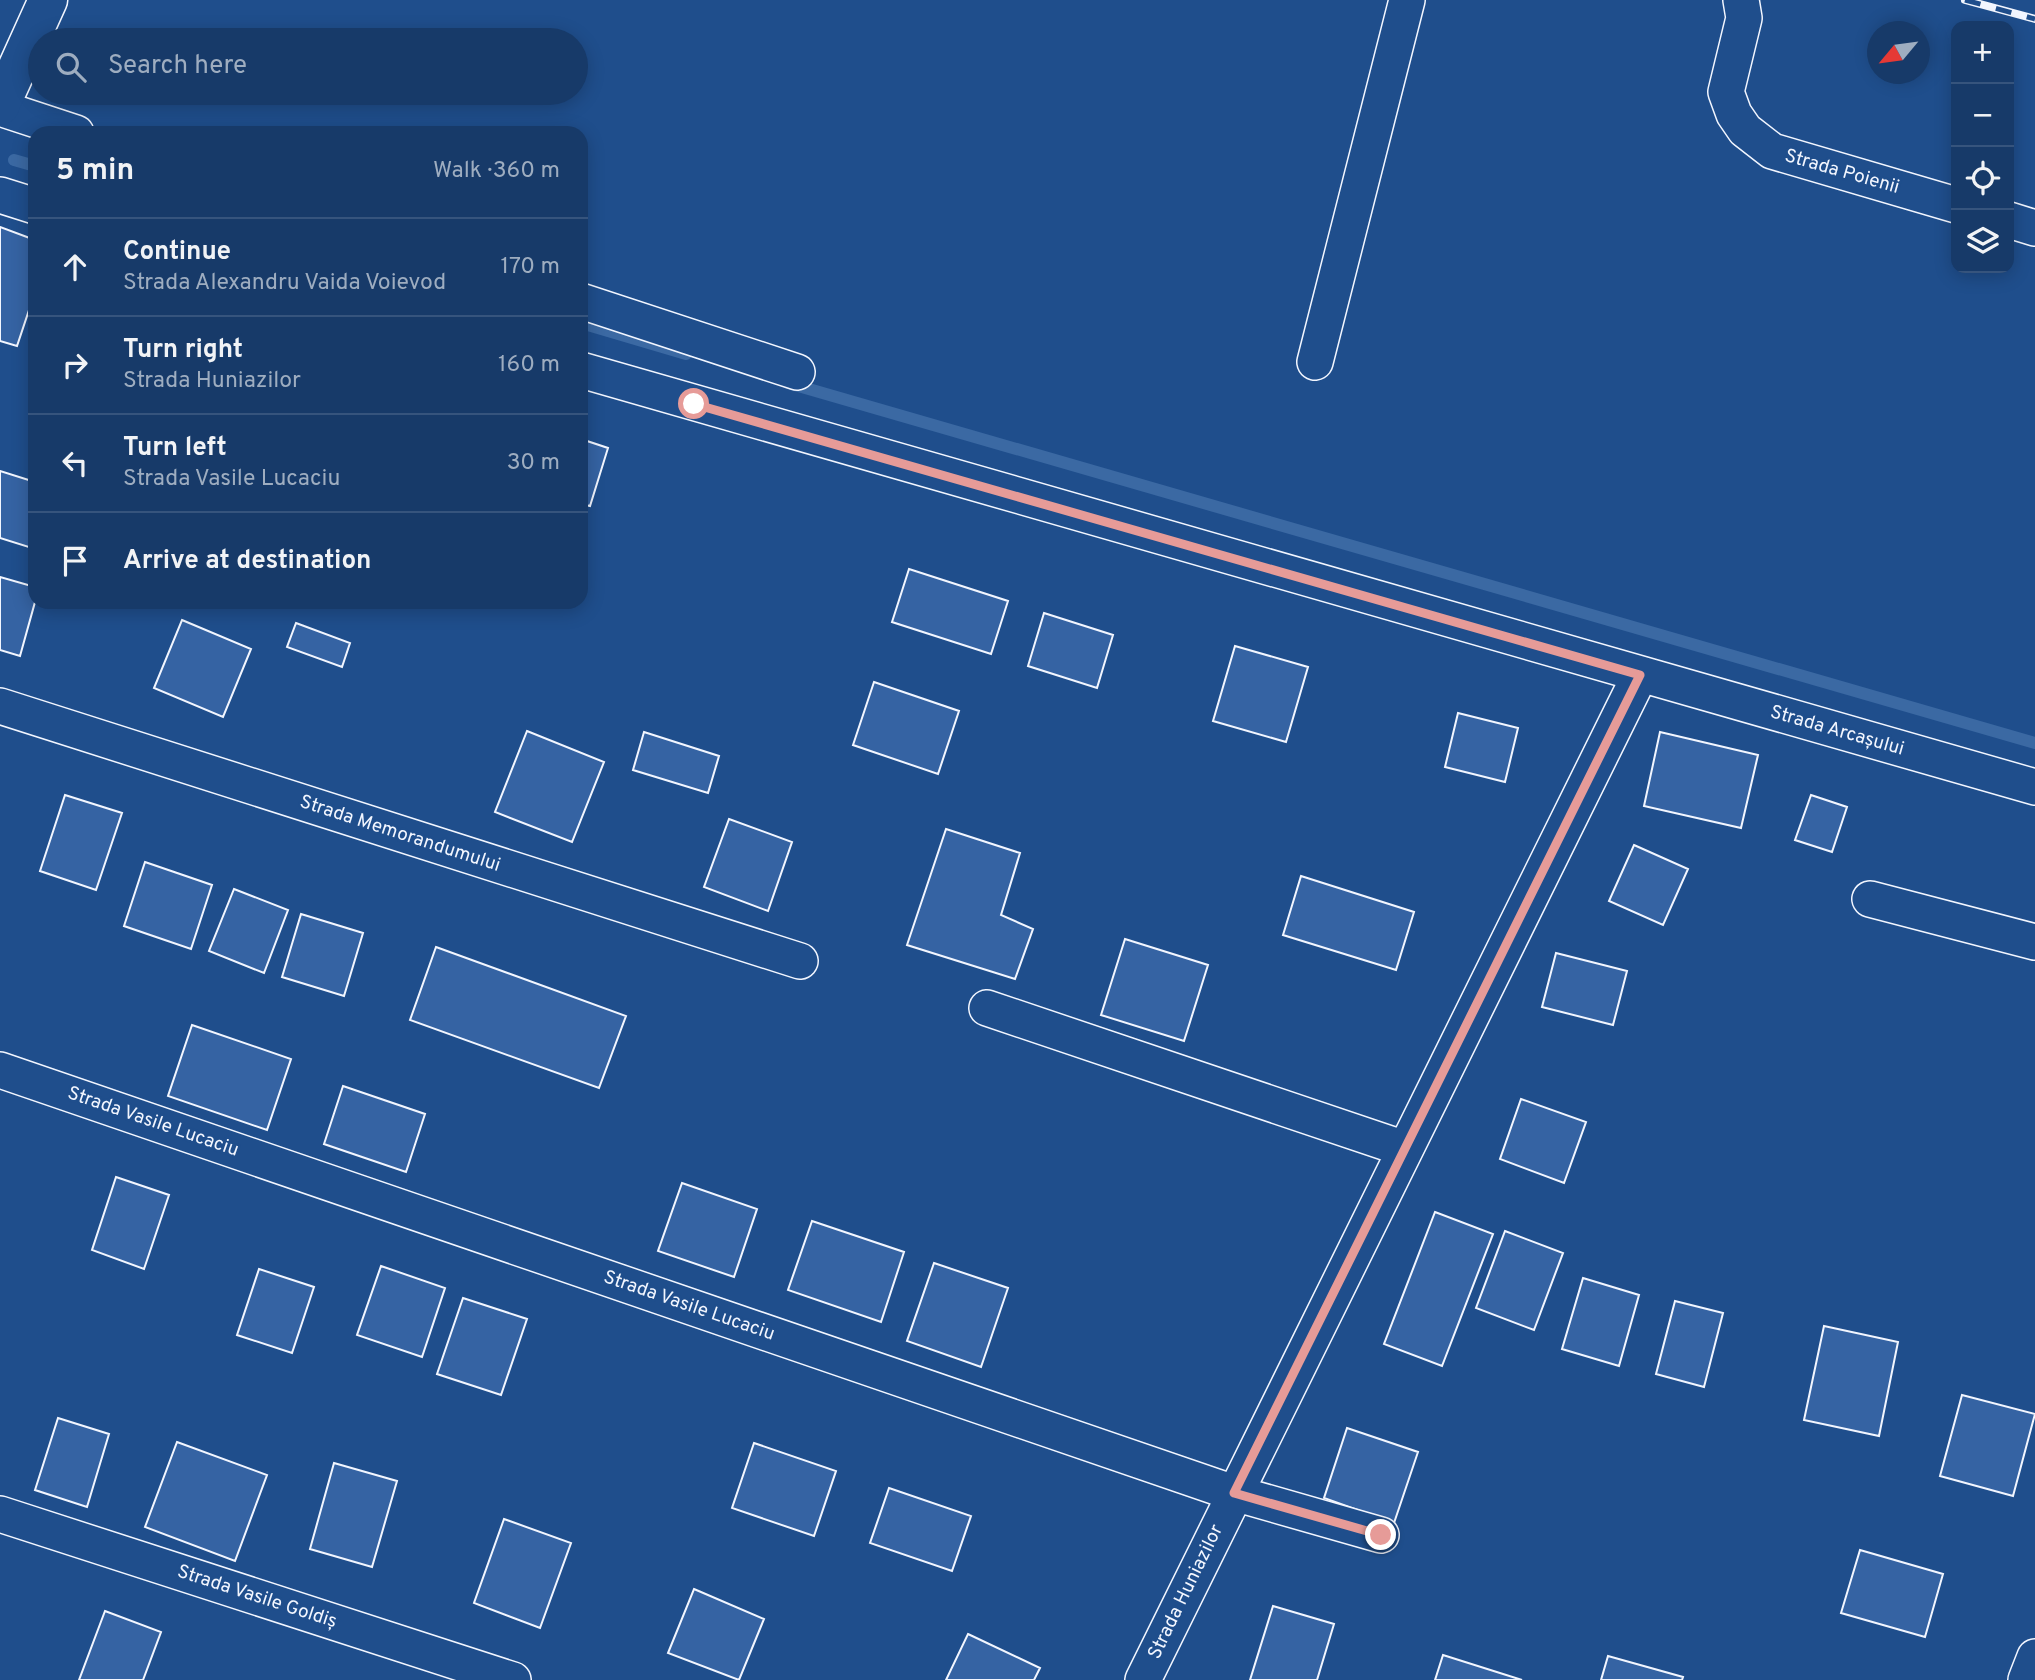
<!DOCTYPE html>
<html lang="en">
<head>
<meta charset="utf-8">
<style>
  body { margin:0; font-family:Overpass,sans-serif; background:#244571; color:#f1f3f6 }
  .controls { position:absolute; right:21px; top:21px; display:grid; overflow:hidden; border-radius:14px; box-shadow:0 4px 18px #0003 }
  .controls button { width:63px; height:63px; display:grid; place-items:center; padding:0; border:0; border-bottom:2px solid #36547d; background:#173a69; color:#f1f3f6; font:35px sans-serif }
  .compass { position:absolute; left:1867px; top:21px; width:63px; height:63px; border-radius:50%; background:#173a69; box-shadow:0 4px 18px #0003; rotate:241deg }
  .stop { position:absolute; width:21px; height:21px; margin:-16px; border:5px solid #e69b98; border-radius:50%; background:#fff }
  .stop.end { background:#e69b98; border-color:#fff; box-shadow:0 2px 7px #0008 }
  .list { margin:0; padding:0; list-style:none }
  h2 { display:flex; justify-content:space-between; align-items:center; height:91px; margin:0; padding:0 28px; font-size:30px }
  h2 small { font-size:23px; font-weight:400; color:#9eadc0 }
  .list li { display:grid; grid-template-columns:46px 1fr auto; gap:21px; align-items:center; box-sizing:border-box; height:98px; padding:0 28px; border-top:2px solid #36547d }
  .list b { display:block; font-size:26px; white-space:nowrap }
  .list p { margin:0; font-size:23px; white-space:nowrap; color:#9eadc0 }
  .list em { font-size:23px; font-style:normal; color:#9eadc0 }
  .icon { flex:none; width:38px; height:38px; fill:none; stroke:currentColor; stroke-width:2; stroke-linecap:round; stroke-linejoin:round }
  .map { position:relative; flex:none; width:2035px; height:1680px; overflow:hidden }
  .search { position:absolute; background:#173a69; box-shadow:0 4px 18px #0003; left:28px; top:28px; width:560px; height:77px; display:flex; align-items:center; gap:18px; box-sizing:border-box; padding:0 24px; border-radius:38px; color:#9eadc0; font-size:26px }
  .panel { position:absolute; background:#173a69; box-shadow:0 4px 18px #0003; left:28px; top:126px; width:560px; height:483px; border-radius:21px }
  .map>svg:first-child { display:block }
</style>
</head>
<body>
<div class="map">
<svg width="2035" height="1680" viewBox="0 0 2035 1680">
  <rect width="100%" height="100%" fill="#1f4e8c"/>
  <g fill="none" stroke-linecap="round" stroke-linejoin="round">
    <path stroke="#3b69a3" stroke-width="12" d="M14,160L35,166
      M581,323L686,354
      M788,383L2035,743"/>
  </g>
  <path fill="#3563a3" stroke="#f2f6ff" stroke-width="2" d="M0,227L35,240V292L17,346L0,341Z
    M581,439L608,448L590,506L581,504Z
    M0,471L35,482V549L0,538Z
    M909,569L1008,601L991,654L892,622Z
    M0,577L35,587V602L20,656L0,650Z
    M1044,613L1113,635L1097,688L1028,666Z
    M182,620L251,649L223,717L154,688Z
    M296,623L350,643L342,667L287,647Z
    M1235,646L1308,667L1286,742L1213,721Z
    M874,682L959,711L938,774L853,745Z
    M1458,713L1518,728L1505,782L1445,767Z
    M527,731L604,762L572,842L495,812Z
    M644,732L719,756L708,793L633,770Z
    M1660,732L1758,755L1741,828L1644,806Z
    M65,795L122,813L96,890L40,871Z
    M1811,795L1847,807L1832,852L1795,840Z
    M729,819L792,842L768,911L704,887Z
    M946,829L1020,853L1001,915L1033,929L1015,979L907,945Z
    M1634,845L1688,869L1663,925L1609,901Z
    M145,862L212,885L191,949L124,926Z
    M1301,876L1414,912L1396,970L1283,935Z
    M234,889L288,910L264,973L209,951Z
    M301,914L363,933L344,996L282,977Z
    M1125,939L1208,965L1184,1041L1101,1015Z
    M436,947L626,1016L599,1088L410,1020Z
    M1556,953L1627,971L1613,1025L1542,1007Z
    M192,1025L291,1059L267,1130L168,1096Z
    M343,1086L425,1114L406,1172L324,1144Z
    M1521,1099L1586,1122L1564,1183L1500,1159Z
    M116,1177L169,1195L144,1269L92,1250Z
    M682,1183L757,1209L734,1277L658,1251Z
    M1435,1212L1493,1234L1442,1366L1384,1344Z
    M812,1221L904,1252L881,1322L788,1290Z
    M1505,1231L1563,1253L1534,1330L1476,1308Z
    M934,1263L1008,1288L981,1367L907,1341Z
    M381,1266L445,1288L422,1357L357,1335Z
    M259,1269L314,1287L292,1353L237,1335Z
    M1583,1278L1639,1295L1619,1366L1562,1349Z
    M463,1298L527,1319L501,1395L437,1374Z
    M1675,1301L1723,1313L1704,1387L1656,1374Z
    M1824,1326L1898,1342L1879,1436L1804,1420Z
    M1962,1395L2035,1414L2013,1496L1940,1476Z
    M58,1418L109,1434L87,1507L35,1490Z
    M1347,1428L1418,1452L1394,1523L1324,1498Z
    M177,1442L267,1475L235,1561L145,1527Z
    M754,1443L836,1471L814,1536L732,1508Z
    M334,1463L397,1481L372,1567L310,1549Z
    M889,1488L971,1516L952,1571L870,1543Z
    M504,1519L571,1543L540,1628L474,1603Z
    M1860,1550L1943,1574L1925,1637L1841,1613Z
    M694,1589L764,1619L739,1680L668,1653Z
    M1273,1606L1334,1624L1317,1680H1250Z
    M105,1611L161,1632L143,1680H79Z
    M968,1634L1040,1668L1034,1680H946Z
    M1443,1655L1522,1680H1435Z
    M1608,1656L1683,1677L1682,1680H1601Z"/>
  <g fill="none" stroke-linecap="round" stroke-linejoin="round">
    <g stroke="#f2f6ff" stroke-width="38">
      <path id="street" d="M1741,0L1744,18L1726,92L1734,114L1745,130L1772,151L1956,205
        M0,108L76,133
        M0,195L35,206
        M2009,220L2035,228
        M581,301L797,372
        M1315,362L1407,0
        M581,370L2035,787
        M0,706L800,961
        M1870,899L2035,942
        M987,1008L1405,1149
        M0,1070L1234,1493L1381,1535
        M0,1514L513,1680
        M1143,1680L1640,675
        M2026,1680L2035,1657"/>
    </g>
    <g stroke="#f2f6ff" stroke-width="41">
      <path id="secondary" d="M0,106L48,0"/>
    </g>
    <use href="#street" stroke="#1f4e8c" stroke-width="35"/>
    <use href="#secondary" stroke="#1f4e8c" stroke-width="38"/>
    <g stroke="#f2f6ff" stroke-width="8">
      <path id="rail" d="M1965,0L2035,19"/>
    </g>
    <use href="#rail" stroke="#1f4e8c" stroke-width="5" stroke-dasharray="16" stroke-linecap="butt"/>
  </g>
  <g fill="none" stroke-linecap="round" stroke-linejoin="round">
    <path stroke="#e69b98" stroke-width="9" d="M694,404L1640,675L1234,1493L1381,1535"/>
  </g>
  <g text-anchor="middle" dominant-baseline="central" stroke-width="5" stroke-linejoin="round" paint-order="stroke">
    <g font-size="19" fill="#f2f6ff" stroke="#1f4e8c">
      <text transform="translate(1842 172) rotate(16)">Strada Poienii</text>
      <text transform="translate(1837 731) rotate(16)">Strada Arcașului</text>
      <text transform="translate(400 834) rotate(18)">Strada Memorandumului</text>
      <text transform="translate(153 1122) rotate(19)">Strada Vasile Lucaciu</text>
      <text transform="translate(689 1306) rotate(19)">Strada Vasile Lucaciu</text>
      <text transform="translate(1186 1592) rotate(-64)">Strada Huniazilor</text>
      <text transform="translate(257 1597) rotate(18)">Strada Vasile Goldiș</text>
    </g>
  </g>
</svg>
<div class="controls">
<button>+</button>
<button>−</button>
<button><svg class="icon" aria-label="locate" viewBox="0 0 24 24"><circle cx="12" cy="12" r="6"/><path d="M12 2v4M12 18v4M2 12h4M18 12h4"/></svg></button>
<button><svg class="icon" aria-label="layers" viewBox="0 0 24 24"><path d="M12 4l9 5-9 5-9-5zM3 14l9 5 9-5"/></svg></button>
</div>
<svg class="compass" viewBox="-18 -18 36 36"><path d="M0-13l5 13h-10z" fill="#e53935"/><path d="M0 13l5-13h-10z" fill="#9eadc0"/></svg>
<div class="stop" style="left:694px;top:404px"></div>
<div class="stop end" style="left:1381px;top:1535px"></div>
<div class="search"><svg class="icon" aria-label="search" viewBox="0 0 24 24"><circle cx="10" cy="10" r="6"/><path d="M15 15l6 6"/></svg>Search here</div>
<section class="panel">
<h2>5 min<small>Walk · 360 m</small></h2>
<ul class="list">
<li><svg class="icon" aria-label="ahead" viewBox="0 0 24 24"><path d="M12 20V5M6 11l6-6 6 6"/></svg><div><b>Continue</b><p>Strada Alexandru Vaida Voievod</p></div><em>170 m</em></li>
<li><svg class="icon" aria-label="right" viewBox="0 0 24 24"><path d="M7 20v-9h11M14 6l5 5-5 5"/></svg><div><b>Turn right</b><p>Strada Huniazilor</p></div><em>160 m</em></li>
<li><svg class="icon" aria-label="left" viewBox="0 0 24 24"><path d="M17 20v-9H6M10 6l-5 5 5 5"/></svg><div><b>Turn left</b><p>Strada Vasile Lucaciu</p></div><em>30 m</em></li>
<li><svg class="icon" aria-label="arrive" viewBox="0 0 24 24"><path d="M6 21V4h12l-3 4 3 4H6"/></svg><div><b>Arrive at destination</b></div></li>
</ul>
</section>
</div>
</body>
</html>
